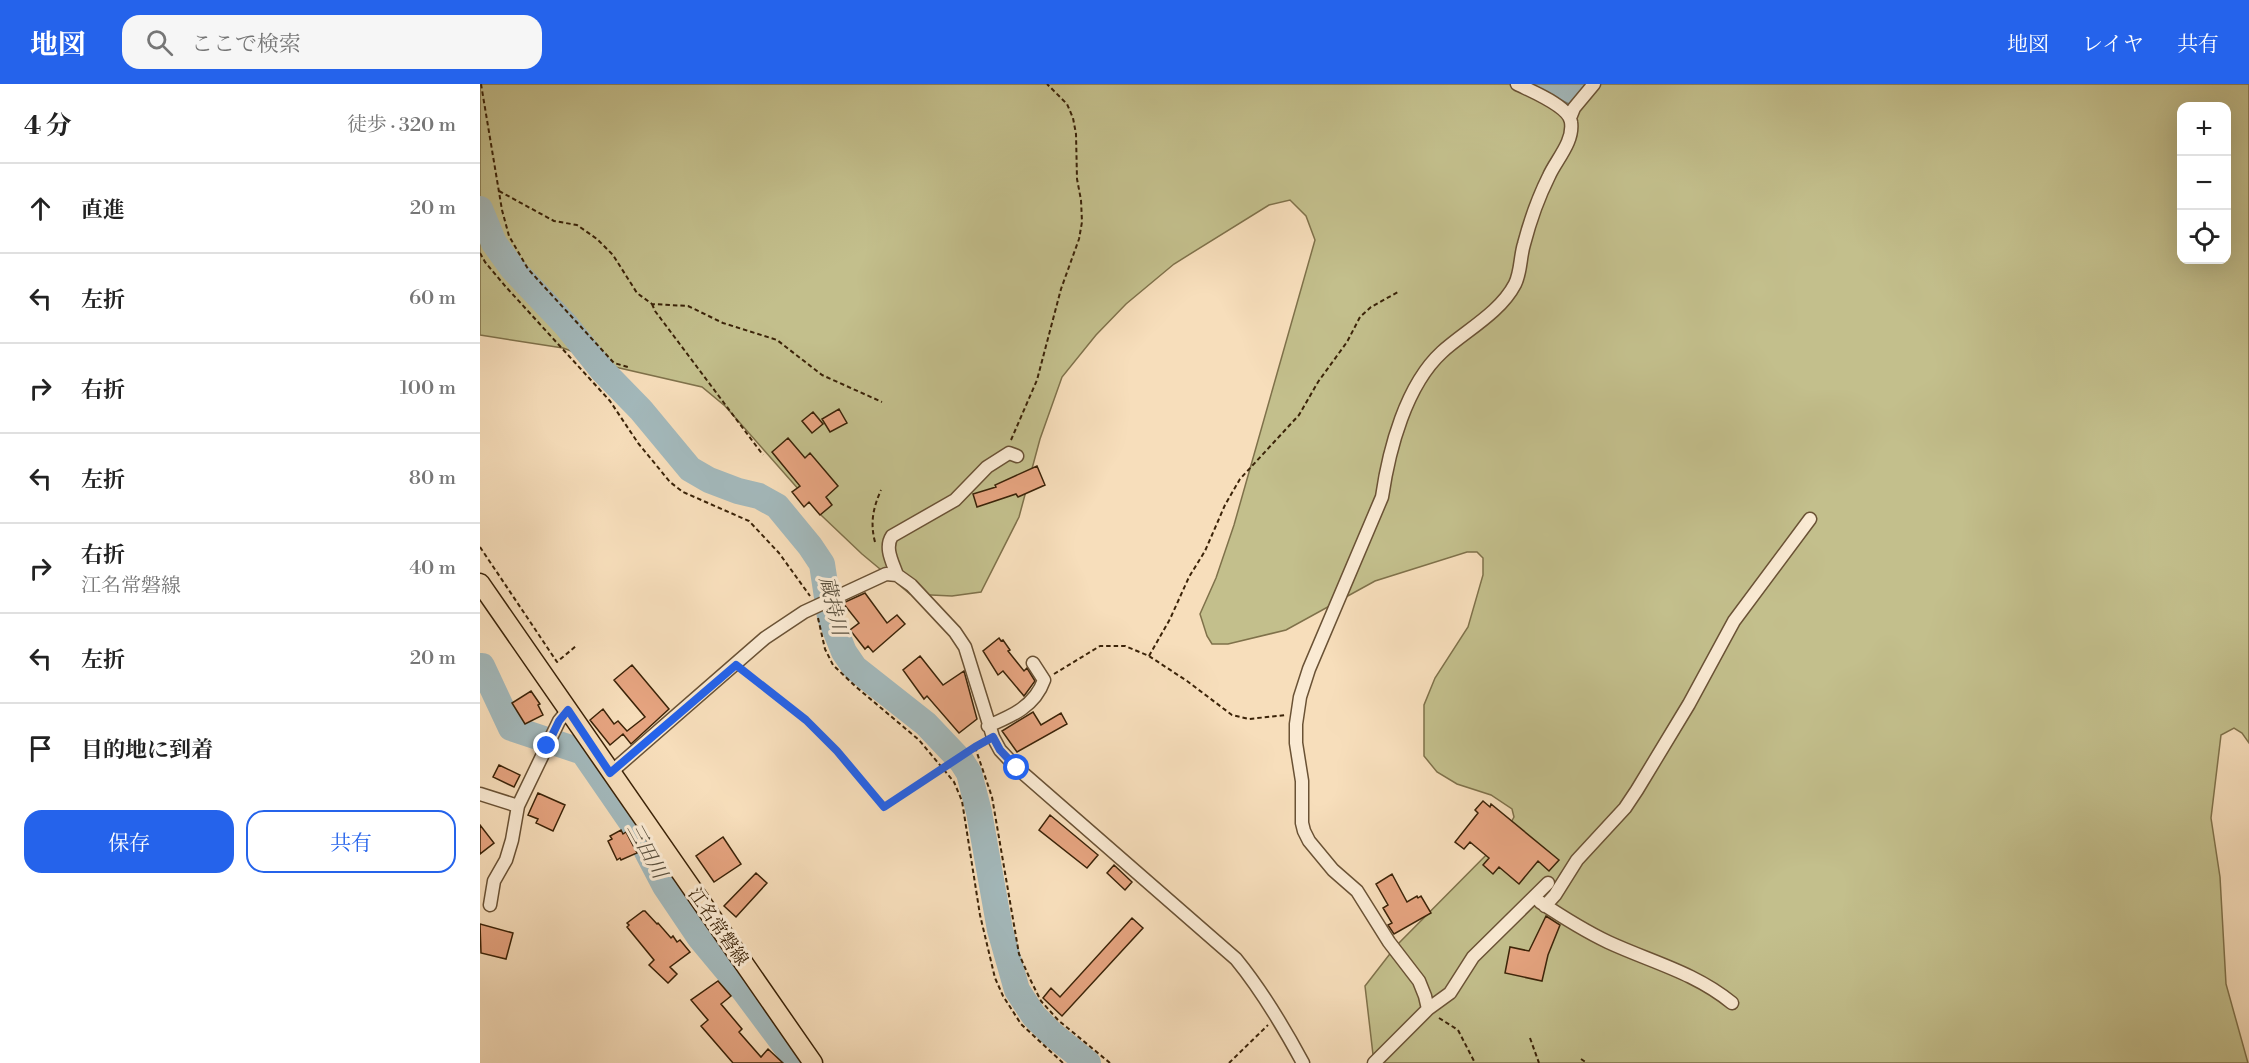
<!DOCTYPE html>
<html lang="ja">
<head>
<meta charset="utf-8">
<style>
  body { margin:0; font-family:"Libre Bodoni","Noto Serif JP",serif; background:#f6f6f6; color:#222 }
  .controls { position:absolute; right:18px; top:18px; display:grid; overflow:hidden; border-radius:12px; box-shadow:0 6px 24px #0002 }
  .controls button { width:54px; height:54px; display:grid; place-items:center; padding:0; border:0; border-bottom:2px solid #e0e0e0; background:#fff; color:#222; font:30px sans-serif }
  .stop { position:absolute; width:18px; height:18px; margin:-14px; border:4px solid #2563eb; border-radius:50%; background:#fff }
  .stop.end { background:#2563eb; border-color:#fff; box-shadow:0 2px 6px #0008 }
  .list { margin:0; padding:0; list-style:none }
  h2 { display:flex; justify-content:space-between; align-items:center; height:78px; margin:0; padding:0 24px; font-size:26px }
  h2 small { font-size:20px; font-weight:400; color:#767676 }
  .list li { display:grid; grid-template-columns:39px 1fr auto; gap:18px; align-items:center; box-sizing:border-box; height:90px; padding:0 24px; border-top:2px solid #e0e0e0 }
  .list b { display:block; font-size:22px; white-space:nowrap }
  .list p { margin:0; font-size:20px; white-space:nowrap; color:#767676 }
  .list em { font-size:20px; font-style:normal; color:#767676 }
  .actions { display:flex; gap:12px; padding:18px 24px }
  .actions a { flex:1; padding:14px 0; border:2px solid #2563eb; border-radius:18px; text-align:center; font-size:21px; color:#2563eb }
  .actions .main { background:#2563eb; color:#fff }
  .icon { flex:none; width:33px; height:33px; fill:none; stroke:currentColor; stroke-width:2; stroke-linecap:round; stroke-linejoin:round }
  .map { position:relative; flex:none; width:1769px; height:979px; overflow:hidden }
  header { display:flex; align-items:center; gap:36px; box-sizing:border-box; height:84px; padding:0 30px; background:#2563eb; color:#fff }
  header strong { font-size:28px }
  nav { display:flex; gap:33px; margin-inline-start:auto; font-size:21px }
  .search { width:420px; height:54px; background:#f6f6f6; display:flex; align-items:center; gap:15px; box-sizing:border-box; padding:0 21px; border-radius:18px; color:#767676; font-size:22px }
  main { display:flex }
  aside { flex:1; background:#fff }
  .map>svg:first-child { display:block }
</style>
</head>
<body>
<header>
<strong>地図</strong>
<div class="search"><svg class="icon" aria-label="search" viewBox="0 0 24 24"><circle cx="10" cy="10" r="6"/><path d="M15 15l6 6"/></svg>ここで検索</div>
<nav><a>地図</a><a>レイヤ</a><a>共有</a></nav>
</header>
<main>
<aside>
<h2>4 分<small>徒歩 · 320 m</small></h2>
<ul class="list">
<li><svg class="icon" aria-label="ahead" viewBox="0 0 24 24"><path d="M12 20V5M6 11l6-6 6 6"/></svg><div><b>直進</b></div><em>20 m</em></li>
<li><svg class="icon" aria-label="left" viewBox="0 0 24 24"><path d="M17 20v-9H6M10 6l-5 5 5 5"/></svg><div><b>左折</b></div><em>60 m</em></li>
<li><svg class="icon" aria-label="right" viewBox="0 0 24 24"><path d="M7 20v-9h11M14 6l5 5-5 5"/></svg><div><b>右折</b></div><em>100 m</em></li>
<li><svg class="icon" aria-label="left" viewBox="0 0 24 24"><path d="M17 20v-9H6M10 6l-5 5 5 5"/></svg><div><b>左折</b></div><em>80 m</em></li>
<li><svg class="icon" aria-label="right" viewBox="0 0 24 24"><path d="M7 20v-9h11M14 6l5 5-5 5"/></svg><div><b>右折</b><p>江名常磐線</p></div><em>40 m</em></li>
<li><svg class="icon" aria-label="left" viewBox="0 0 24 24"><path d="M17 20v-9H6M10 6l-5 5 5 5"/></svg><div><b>左折</b></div><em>20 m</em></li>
<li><svg class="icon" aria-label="arrive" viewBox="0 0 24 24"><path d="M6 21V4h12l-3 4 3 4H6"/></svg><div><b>目的地に到着</b></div></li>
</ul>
<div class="actions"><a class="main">保存</a><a>共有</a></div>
</aside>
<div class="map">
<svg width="1769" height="979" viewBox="0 0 1769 979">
  <rect width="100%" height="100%" fill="#f7debb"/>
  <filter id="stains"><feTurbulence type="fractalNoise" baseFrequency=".00333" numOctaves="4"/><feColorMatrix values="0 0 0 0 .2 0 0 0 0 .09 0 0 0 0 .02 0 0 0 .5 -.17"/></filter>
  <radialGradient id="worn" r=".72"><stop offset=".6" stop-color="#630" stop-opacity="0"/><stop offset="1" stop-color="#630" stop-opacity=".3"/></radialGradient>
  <path fill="#c3bf8c" stroke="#7f714a" stroke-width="1.5" fill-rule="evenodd" d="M0,0H1769V659L1762,649L1754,644L1741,651L1731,734L1740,793L1746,900L1768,979H894L885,902L916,862L1021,756L1034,733L1032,725L1011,711L977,700L957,688L944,672V621L955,594L988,543L1003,491V474L997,468H987L895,497L806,546L748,560H732L727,552L720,530L736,494L754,441L835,156L826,132L810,116L789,121L694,180L646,220L616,251L582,293L560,355L539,433L501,508L472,512L430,510L382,470L342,432L245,322L222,303L135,283L83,264L0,251ZM1702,22H1746V176H1702Z"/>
  <path fill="#a3b9bc" stroke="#797d74" stroke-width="1.5" d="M1049,0H1106L1091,21Z"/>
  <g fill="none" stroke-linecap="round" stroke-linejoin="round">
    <path stroke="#a3b9bc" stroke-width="26" d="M0,125L14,159L32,184L86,241L123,287L161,326L210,385L229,396L258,407L279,412L297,422L330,462L342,480L350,533L364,568L375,584L446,640L482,678L489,689L499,728L520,846L537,906L554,932L572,950L608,979
      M0,582H2L31,644L103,668L152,739L185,802L220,854L265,908L318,979"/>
  </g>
  <path fill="#e6a480" stroke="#3b2308" stroke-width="1.5" d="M359,325L367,339L350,348L342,335Z
    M333,328L343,340L332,349L322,337Z
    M308,354L325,374L330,369L358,402L346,413L352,421L340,431L329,418L324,423L312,408L320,402L292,368Z
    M557,382L565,401L538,413L536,410L497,423L493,410L516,403L515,401Z
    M385,509L407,539L417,531L425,540L393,568L388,562L385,565L370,546L379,539L363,519Z
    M519,554L521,557L523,556L530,566L528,567L544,587L547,584L555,597L544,612L523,587L518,591L503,567Z
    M440,572L463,601L484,587L497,635L479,649L447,612L444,615L423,586Z
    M152,581L189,625L151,660L143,650L130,661L110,636L123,625L134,640L138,637L147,647L165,633L134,596Z
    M51,607L60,620L58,621L63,631L45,640L32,619Z
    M553,628L561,641L581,629L587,640L537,668L522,647Z
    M19,681L40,691L34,703L13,693Z
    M58,709L85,721L73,747L56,739L58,735L48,731Z
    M1003,717L1010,723L1011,720L1079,776L1069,787L1058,777L1039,800L1019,783L1013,790L1003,781L1009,774L990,758L984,765L975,758L998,729L995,726Z
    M570,731L618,771L607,784L559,746Z
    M0,741L14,759L0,770Z
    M141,746L143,750L146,748L157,769L141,776L140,774L137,776L128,757L132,755L130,752Z
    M243,753L261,780L234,798L216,772Z
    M634,781L652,798L645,806L627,789Z
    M276,789L287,799L256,833L244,822Z
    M912,790L927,818L937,812L938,814L941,812L951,829L914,850L908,841L912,839L903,824L908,821L896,800Z
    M163,827H165L177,840L178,839L191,854L193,852L197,858L200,856L210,868L190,883L197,890L188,899L169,881L174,876L147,843L149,841L147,839Z
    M1066,832L1080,841L1068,871L1062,897L1025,889L1030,863L1049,867Z
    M652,834L663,844L582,932L563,914L571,904L580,913Z
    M0,840L33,849L26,875L1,869Z
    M238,897L251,912L241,920L262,945L259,948L281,973L288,965L303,979H253L221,942L228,936L211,916Z"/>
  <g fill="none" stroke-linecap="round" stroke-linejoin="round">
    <g stroke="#6a5235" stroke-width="15">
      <path id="street" d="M1090,34L1094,24L1114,0
        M417,491C413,479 404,464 412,452L475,416L507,383L529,369L537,372
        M508,642C532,632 555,622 564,596L553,579
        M130,689L285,554L324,528L406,490L417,491L431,501L475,548L485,563L513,653L520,666L537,684L756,875C783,908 803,942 823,979
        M0,710L38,722L79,637L88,626
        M1060,818C1081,832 1105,847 1128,858C1171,878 1214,888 1252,919
        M10,821L14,797L26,776L32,756L38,722
        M1065,822L1075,811L1097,776L1145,724L1157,706L1209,620L1254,537L1330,435
        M948,925L945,912L939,897L909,858L877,807L853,786L829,757L824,747L822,739V697L816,659V640L820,613L829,585L902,413C909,365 926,301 962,268C985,247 1020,229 1035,200C1041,188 1040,173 1044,160C1050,137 1058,114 1069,92C1076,76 1094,58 1091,38C1089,22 1051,7 1037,0
        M894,979L948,925L970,909L993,873L1068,799"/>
    </g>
    <g stroke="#3b2308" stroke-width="21">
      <path id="primary" d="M0,499L333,979"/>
    </g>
    <path stroke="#3b2308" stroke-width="2" stroke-dasharray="4.5 3" stroke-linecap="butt" d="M1,0L22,126L29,152L48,185L134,279L148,283
      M19,107L74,137L97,141L117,155L133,171L157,209L172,220L208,222L243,239L297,256L342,291L402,318
      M0,169L5,178L26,203L130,317L158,359L190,398L203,408L269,437L299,469L330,512
      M172,220L175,227L283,371
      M531,356L557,296L581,205L599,155L602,138L601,116L597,95L596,50L593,34L587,20L567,0
      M395,458C390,439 393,424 401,406
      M0,463L77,578L96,562
      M338,534L345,565L353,581L375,602L439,656L474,698L482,717L500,831L515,894L523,912L541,940L583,979
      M669,572L690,535L709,493L725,467L745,421L760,395L819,331L838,298L867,258L880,233L891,223L918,208
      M265,588L326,636L356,667L404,723L503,658
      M574,590L620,562H645L669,572L707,597L752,631L769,635L806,631
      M495,663L512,713L539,870L550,895L561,917L578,936L630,979
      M959,934L978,946L995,979
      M1050,954L1059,979
      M1101,975L1107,979
      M749,979L788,941"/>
    <use href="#street" stroke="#faead3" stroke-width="12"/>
    <use href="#primary" stroke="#f7debb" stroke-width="18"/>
  </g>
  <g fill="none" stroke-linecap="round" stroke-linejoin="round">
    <path stroke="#2563eb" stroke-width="8" d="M67,662L79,637L88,626L130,689L256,581L326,636L357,667L404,723L495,663L513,653L520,666L537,684"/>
  </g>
  <g text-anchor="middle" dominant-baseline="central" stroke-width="6" stroke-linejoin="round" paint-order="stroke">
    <g font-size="18" fill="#3b2308" stroke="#faead3">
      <text transform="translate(238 843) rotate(55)">江名常磐線</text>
    </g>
    <g font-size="20" font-style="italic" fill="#5a503e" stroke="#faead3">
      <text transform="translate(352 522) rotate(76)">蔵持川</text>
      <text transform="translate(166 767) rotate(61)">三田川</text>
    </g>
  </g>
  <rect width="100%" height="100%" filter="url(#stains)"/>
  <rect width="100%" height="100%" fill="url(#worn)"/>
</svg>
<div class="controls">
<button>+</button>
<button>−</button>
<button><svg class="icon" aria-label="locate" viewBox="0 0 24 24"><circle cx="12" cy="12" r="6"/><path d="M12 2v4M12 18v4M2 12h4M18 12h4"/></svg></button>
</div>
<div class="stop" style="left:537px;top:684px"></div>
<div class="stop end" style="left:67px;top:662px"></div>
</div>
</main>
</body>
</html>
